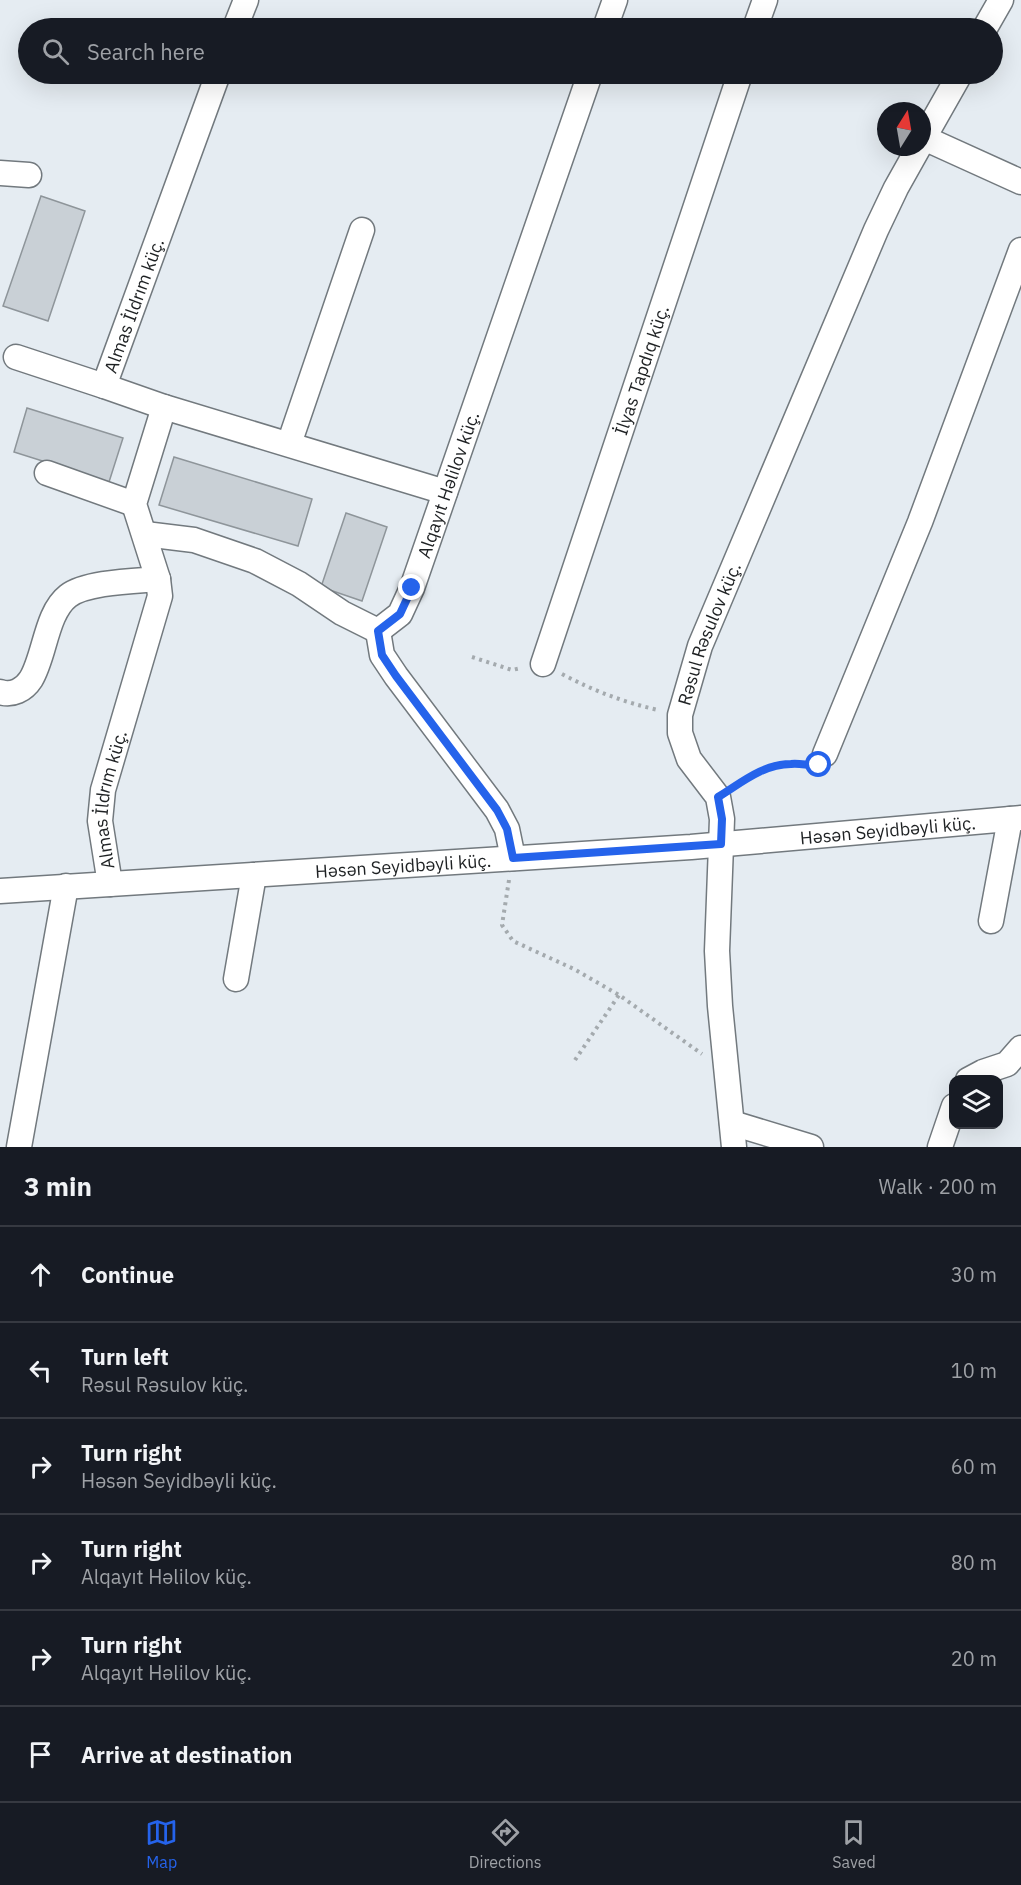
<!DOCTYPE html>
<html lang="en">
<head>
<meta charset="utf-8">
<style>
  body { margin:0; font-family:"IBM Plex Sans",sans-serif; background:#242831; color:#f1f3f6 }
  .controls { position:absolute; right:18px; bottom:18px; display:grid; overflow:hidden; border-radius:12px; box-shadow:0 6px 24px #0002 }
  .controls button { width:54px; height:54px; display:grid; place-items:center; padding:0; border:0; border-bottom:2px solid #363941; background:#171b24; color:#f1f3f6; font:30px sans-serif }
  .compass { position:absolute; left:877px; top:102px; width:54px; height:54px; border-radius:50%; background:#171b24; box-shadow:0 6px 24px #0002; rotate:11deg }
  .stop { position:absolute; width:18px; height:18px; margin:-14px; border:4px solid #2563eb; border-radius:50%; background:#fff }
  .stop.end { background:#2563eb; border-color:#fff; box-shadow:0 2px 6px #0008 }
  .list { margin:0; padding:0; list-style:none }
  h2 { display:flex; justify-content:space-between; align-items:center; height:78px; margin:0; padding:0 24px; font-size:26px }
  h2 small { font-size:20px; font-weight:400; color:#9ea1a6 }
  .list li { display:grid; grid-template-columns:39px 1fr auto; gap:18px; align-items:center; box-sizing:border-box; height:96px; padding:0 24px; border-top:2px solid #363941 }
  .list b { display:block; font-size:22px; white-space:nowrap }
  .list p { margin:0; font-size:20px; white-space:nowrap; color:#9ea1a6 }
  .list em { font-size:20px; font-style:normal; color:#9ea1a6 }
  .icon { flex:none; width:33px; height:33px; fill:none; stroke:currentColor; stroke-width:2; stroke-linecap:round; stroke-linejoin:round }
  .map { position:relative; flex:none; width:1021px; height:1147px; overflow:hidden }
  .search { position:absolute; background:#171b24; box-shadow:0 6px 24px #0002; left:18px; right:18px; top:18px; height:66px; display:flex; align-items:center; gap:15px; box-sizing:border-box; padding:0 21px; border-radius:33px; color:#9ea1a6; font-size:22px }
  .sheet { height:654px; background:#171b24 }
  nav { display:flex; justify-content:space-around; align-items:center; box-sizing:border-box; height:84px; border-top:2px solid #363941; background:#171b24; font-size:16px; color:#9ea1a6 }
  nav a { display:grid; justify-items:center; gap:3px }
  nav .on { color:#2563eb }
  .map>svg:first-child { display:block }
</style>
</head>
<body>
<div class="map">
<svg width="1021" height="1147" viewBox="0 0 1021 1147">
  <rect width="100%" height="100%" fill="#e5ecf2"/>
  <path fill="#c9d0d6" stroke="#8e959a" stroke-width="1.5" d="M41,196L85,211L48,321L3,306Z
    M27,408L123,438L109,482L14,452Z
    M174,457L312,499L298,546L159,505Z
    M346,513L387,527L362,601L321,587Z"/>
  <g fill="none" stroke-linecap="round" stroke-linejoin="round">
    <g stroke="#72797e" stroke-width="27">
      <g id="minor">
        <path d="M235,28L246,0"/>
        <path d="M605,28L615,0"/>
        <path d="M755,28L765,0"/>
        <path d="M985,28L1001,0"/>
        <path d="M924,138L1021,182"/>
        <path d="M922,141L960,74"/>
        <path d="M0,173L29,175"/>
        <path d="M16,357L104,386"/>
        <path d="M164,407L445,492"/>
        <path d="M289,444L362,230"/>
        <path d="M47,473L134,504"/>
        <path d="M145,534L194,540L255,561L299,584L342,613L378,631"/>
        <path id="s1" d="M378,631L400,614L412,588L590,74"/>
        <path d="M378,631L382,655L396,676L497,810L507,829L513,858"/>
        <path id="s2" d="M543,664L740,74"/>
        <path d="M0,692C12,696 24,690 31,679C45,656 46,613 68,596C86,582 135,581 158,579"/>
        <path d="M825,754L920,522L1021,250"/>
        <path id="s3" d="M110,884L100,821L103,790L160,596L158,579L134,504L164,407L104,386L218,74"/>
        <path id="s4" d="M0,891L691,847L1021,818"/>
        <path d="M991,921L1010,819"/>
        <path d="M236,979L254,875"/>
        <path d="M968,1080L983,1072L1007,1064L1021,1048"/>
        <path d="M732,1123L811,1147"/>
        <path d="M19,1147L66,886"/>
        <path id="s5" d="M734,1147L720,1006L717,951L722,819L718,797L689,759L680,733V715L700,646L876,230L896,188L919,147"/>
        <path d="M940,1147L954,1106"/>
      </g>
    </g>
    <path stroke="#a4aaae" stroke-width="4" stroke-dasharray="3 4.5" stroke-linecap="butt" d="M472,657L512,670L521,668
      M562,674C594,691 623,702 658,710
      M737,785C762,770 774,761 805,766
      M509,880L502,925L513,941L574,969L619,995L702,1054
      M575,1060L619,995"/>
    <use href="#minor" stroke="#fff" stroke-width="24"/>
  </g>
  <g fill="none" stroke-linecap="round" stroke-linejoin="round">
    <path stroke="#2563eb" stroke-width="8" d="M412,588L400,614L378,631L382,655L396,676L497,810L507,829L513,858L721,844L722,819L718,797C741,783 763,764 791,764C801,763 809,766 819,765"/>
  </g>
  <g text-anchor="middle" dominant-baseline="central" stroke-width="6" stroke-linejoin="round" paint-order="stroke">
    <g font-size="18" fill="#1e2123" stroke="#e5ecf2">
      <text stroke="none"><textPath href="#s3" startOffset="644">Almas İldrım küç.</textPath></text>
      <text stroke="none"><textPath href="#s2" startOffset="310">İlyas Tapdıq küç.</textPath></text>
      <text stroke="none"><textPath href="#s1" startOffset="166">Alqayıt Həlilov küç.</textPath></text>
      <text stroke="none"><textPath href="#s5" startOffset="531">Rəsul Rəsulov küç.</textPath></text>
      <text stroke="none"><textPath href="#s3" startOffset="86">Almas İldrım küç.</textPath></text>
      <text stroke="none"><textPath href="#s4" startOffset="890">Həsən Seyidbəyli küç.</textPath></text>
      <text stroke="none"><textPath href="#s4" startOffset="404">Həsən Seyidbəyli küç.</textPath></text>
    </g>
  </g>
</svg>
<div class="controls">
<button><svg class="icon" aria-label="layers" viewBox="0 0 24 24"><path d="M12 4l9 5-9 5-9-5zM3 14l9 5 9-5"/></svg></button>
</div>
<svg class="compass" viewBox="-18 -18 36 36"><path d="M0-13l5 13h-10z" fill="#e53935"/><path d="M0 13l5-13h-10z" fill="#9ea1a6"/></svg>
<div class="stop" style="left:819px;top:765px"></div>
<div class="stop end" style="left:412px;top:588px"></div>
<div class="search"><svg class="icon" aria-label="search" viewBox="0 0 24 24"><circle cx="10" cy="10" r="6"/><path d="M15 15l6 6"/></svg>Search here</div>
</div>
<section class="sheet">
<h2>3 min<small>Walk · 200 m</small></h2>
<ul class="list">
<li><svg class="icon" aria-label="ahead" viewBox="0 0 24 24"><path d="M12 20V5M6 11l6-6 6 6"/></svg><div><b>Continue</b></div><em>30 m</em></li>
<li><svg class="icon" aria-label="left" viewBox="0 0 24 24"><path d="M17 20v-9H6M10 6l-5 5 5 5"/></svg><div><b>Turn left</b><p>Rəsul Rəsulov küç.</p></div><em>10 m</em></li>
<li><svg class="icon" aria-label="right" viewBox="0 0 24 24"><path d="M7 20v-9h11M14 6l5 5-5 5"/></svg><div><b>Turn right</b><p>Həsən Seyidbəyli küç.</p></div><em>60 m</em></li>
<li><svg class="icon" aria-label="right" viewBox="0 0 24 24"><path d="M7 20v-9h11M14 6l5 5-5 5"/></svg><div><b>Turn right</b><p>Alqayıt Həlilov küç.</p></div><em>80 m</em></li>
<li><svg class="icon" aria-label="right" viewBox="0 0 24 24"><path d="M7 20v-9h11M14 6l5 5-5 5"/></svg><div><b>Turn right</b><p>Alqayıt Həlilov küç.</p></div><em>20 m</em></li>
<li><svg class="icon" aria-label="arrive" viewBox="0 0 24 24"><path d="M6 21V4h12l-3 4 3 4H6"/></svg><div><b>Arrive at destination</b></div></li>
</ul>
</section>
<nav>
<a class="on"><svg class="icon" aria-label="map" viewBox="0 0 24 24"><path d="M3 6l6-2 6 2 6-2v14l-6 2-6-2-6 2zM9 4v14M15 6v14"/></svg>Map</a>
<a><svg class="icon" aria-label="directions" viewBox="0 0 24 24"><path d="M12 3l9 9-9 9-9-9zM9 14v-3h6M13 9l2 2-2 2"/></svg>Directions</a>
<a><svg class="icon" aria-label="saved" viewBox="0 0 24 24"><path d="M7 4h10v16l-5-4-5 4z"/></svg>Saved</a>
</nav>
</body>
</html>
